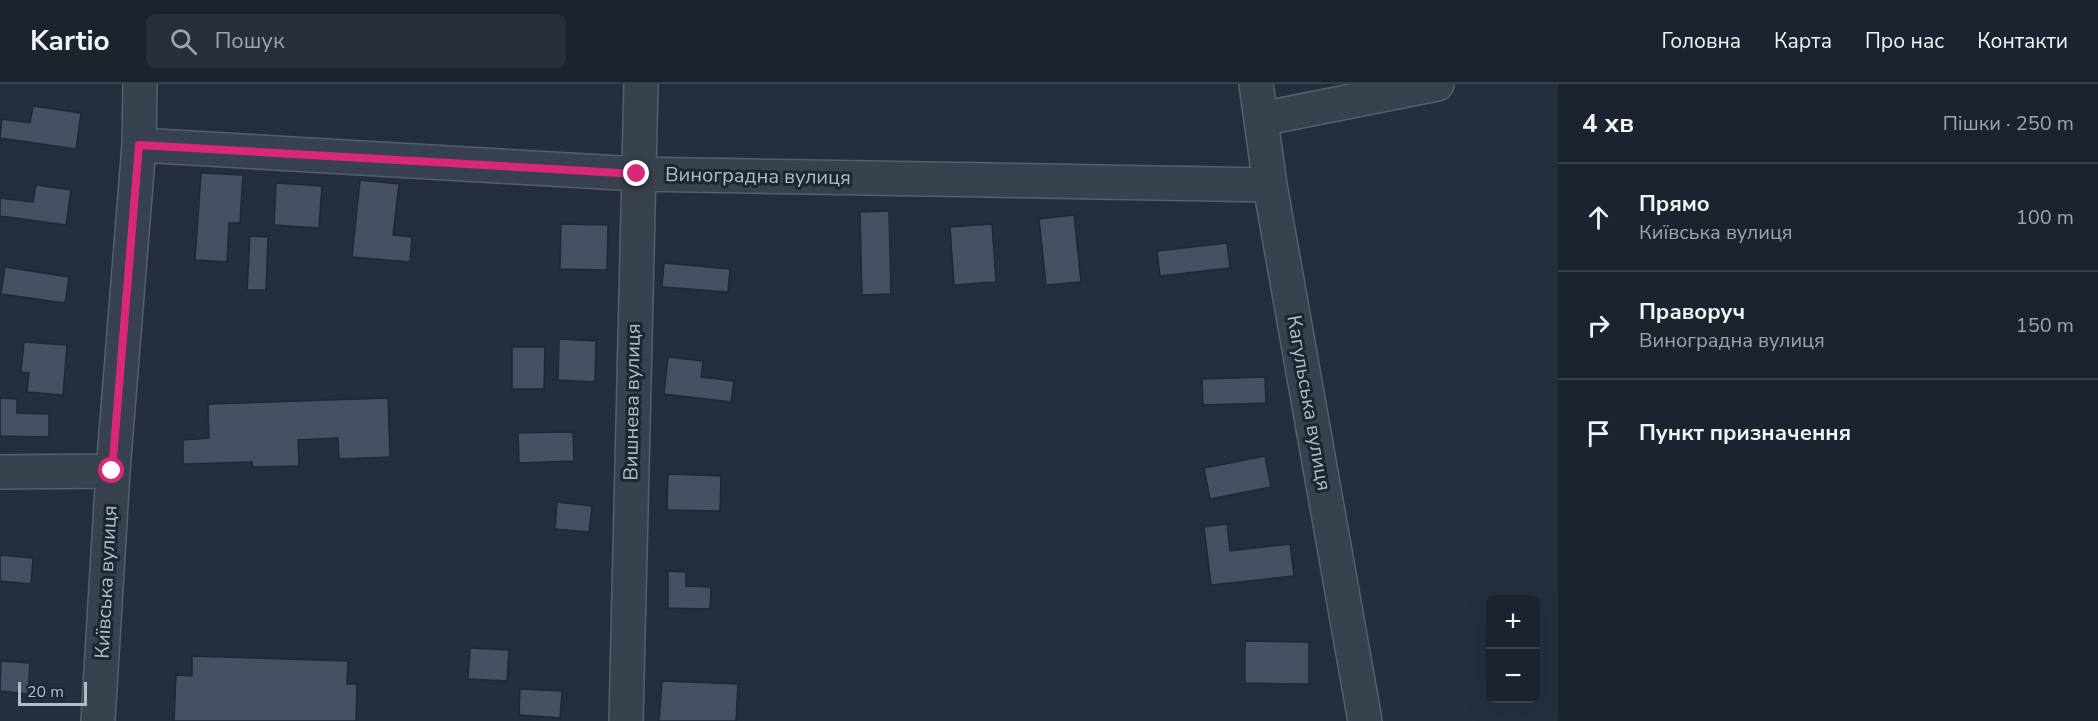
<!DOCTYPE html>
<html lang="uk">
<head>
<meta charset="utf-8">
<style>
  body { margin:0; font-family:"Nunito Sans",sans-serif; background:#282f3a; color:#f1f3f6 }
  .controls { position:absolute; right:18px; bottom:18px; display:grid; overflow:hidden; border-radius:9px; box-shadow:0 6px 24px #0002 }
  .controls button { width:54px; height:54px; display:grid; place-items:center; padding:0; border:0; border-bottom:2px solid #39404a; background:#1b232e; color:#f1f3f6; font:30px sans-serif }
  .scale { position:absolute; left:18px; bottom:15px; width:69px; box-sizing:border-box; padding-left:6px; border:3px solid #b4bcc9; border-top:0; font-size:16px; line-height:21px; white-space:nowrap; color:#b4bcc9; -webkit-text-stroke:4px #1d2633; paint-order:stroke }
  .stop { position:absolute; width:18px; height:18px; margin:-14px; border:4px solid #db2777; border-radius:50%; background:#fff }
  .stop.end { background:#db2777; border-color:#fff; box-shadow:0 2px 6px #0008 }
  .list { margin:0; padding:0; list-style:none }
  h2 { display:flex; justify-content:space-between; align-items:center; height:78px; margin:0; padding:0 24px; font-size:26px }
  h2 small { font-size:20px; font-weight:400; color:#a0a4aa }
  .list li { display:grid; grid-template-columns:39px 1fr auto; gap:18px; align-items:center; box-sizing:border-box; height:108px; padding:0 24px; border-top:2px solid #39404a }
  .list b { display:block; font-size:22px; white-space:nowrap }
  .list p { margin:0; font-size:20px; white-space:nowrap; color:#a0a4aa }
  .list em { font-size:20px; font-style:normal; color:#a0a4aa }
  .icon { flex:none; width:33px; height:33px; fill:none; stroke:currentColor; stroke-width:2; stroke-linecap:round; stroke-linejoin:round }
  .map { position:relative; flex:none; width:1558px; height:637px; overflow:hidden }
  header { display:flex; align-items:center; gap:36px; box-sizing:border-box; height:84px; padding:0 30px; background:#1b232e; border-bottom:2px solid #39404a }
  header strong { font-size:28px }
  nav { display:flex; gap:33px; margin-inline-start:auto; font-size:21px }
  .search { width:420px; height:54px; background:#282f3a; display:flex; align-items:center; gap:15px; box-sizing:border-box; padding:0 21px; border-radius:9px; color:#a0a4aa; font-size:22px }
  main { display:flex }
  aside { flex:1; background:#1b232e }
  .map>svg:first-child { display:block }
</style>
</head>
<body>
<header>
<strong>Kartio</strong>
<div class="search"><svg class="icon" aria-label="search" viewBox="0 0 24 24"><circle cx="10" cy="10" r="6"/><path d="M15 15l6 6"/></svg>Пошук</div>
<nav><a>Головна</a><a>Карта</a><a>Про нас</a><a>Контакти</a></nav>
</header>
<main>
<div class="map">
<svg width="1558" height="637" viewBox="0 0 1558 637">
  <rect width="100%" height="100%" fill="#242f3e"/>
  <path fill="#455162" stroke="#1f2835" stroke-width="1.5" d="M33,22L81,29L76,65L0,54L2,35L30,39Z
    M201,89L243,91L240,139H229L227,178L195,176Z
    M360,96L399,100L393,151L412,153L410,178L352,173Z
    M276,99L322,102L319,144L274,141Z
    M36,101L71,106L66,141L0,132V114L33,118Z
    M889,127L891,210L862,211L860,128Z
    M1074,131L1081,198L1046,201L1039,135Z
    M561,140L608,141L607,186L560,185Z
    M992,140L996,198L954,201L950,143Z
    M250,152L268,153L266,206H247Z
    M1227,159L1230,184L1160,192L1157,167Z
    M664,179L730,185L728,208L662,203Z
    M5,183L69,193L65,219L1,210Z
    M559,255L596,257L595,298L558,296Z
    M24,258L67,261L63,311L27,308L29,289L21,288Z
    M512,263H545L544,305H512Z
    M668,273L703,277L701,293L734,297L731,318L664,310Z
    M1265,293L1266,319L1203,321L1202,295Z
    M0,314L17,315V329L49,330V353L0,352Z
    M388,314L390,373L339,375L338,354L298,356L299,382L253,383L252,378L183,380V356L209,354L208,320Z
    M573,348L574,377L519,379L518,349Z
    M1265,372L1271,403L1210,415L1204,384Z
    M668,390L721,392L720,427L667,426Z
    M557,418L592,422L589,448L555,445Z
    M1227,440L1230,467L1290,460L1294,492L1211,501L1204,443Z
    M0,471L33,474L31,500L0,497Z
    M668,487L686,488V502L711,503L710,525L668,524Z
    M1245,557L1309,558V600L1245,599Z
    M470,564L509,566L507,597L468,595Z
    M192,572L348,577L347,600H357L356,637H174L176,591L192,592Z
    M1,577L30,579L28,610L0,607Z
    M662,597L738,600L736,637H659Z
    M520,605L562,607L560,634L519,631Z"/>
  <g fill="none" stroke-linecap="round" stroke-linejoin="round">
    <g stroke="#565f6c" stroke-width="36">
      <path id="minor" d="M1256,0L1270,101L1365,637
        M1261,35L1437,0
        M139,61L637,90L1270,101
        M0,388L113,387
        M98,637L113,387L139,61L140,0
        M626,637L641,0"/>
    </g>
    <use href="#minor" stroke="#38414e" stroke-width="33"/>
  </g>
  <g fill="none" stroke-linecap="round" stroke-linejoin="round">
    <path stroke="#db2777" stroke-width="8" d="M112,387L139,61L637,90"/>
  </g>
  <g text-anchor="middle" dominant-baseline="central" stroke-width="6" stroke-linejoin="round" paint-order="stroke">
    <g font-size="20" fill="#b4bcc9" stroke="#1d2633">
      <text transform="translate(758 92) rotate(1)">Виноградна вулиця</text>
      <text transform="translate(632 318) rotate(-89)">Вишнева вулиця</text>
      <text transform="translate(1309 319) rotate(80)">Кагульська вулиця</text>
      <text transform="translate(106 498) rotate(-87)">Київська вулиця</text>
    </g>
  </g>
</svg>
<div class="controls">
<button>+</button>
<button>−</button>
</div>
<div class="scale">20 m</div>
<div class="stop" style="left:112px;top:387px"></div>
<div class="stop end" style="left:637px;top:90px"></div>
</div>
<aside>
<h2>4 хв<small>Пішки · 250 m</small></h2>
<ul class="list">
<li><svg class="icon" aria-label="ahead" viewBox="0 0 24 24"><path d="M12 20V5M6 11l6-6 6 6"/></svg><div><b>Прямо</b><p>Київська вулиця</p></div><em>100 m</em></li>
<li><svg class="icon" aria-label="right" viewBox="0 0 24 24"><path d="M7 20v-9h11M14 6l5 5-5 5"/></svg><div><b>Праворуч</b><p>Виноградна вулиця</p></div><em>150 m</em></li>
<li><svg class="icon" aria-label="arrive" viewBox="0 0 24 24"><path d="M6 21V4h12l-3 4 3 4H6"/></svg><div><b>Пункт призначення</b></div></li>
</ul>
</aside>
</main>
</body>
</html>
